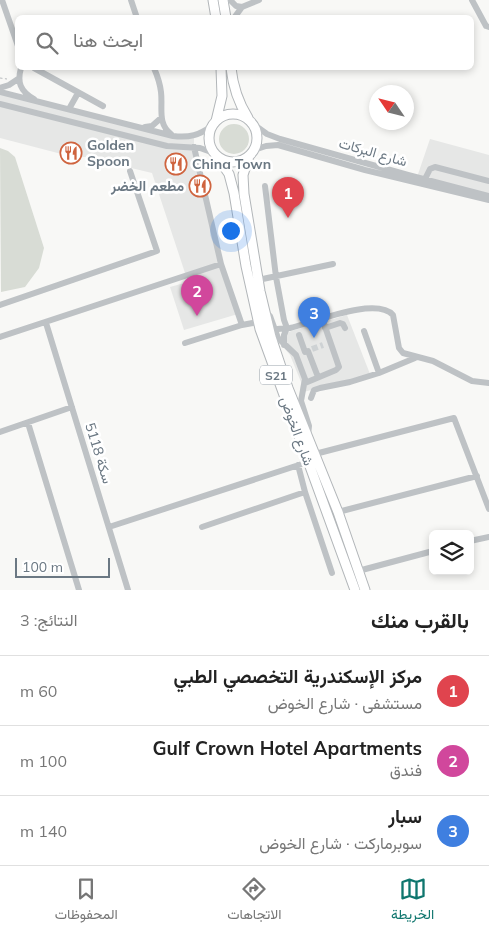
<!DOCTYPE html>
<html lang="ar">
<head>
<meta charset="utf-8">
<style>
  body { margin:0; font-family:Mulish,Vazirmatn,sans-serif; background:#f6f6f6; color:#222; direction:rtl }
  .controls { position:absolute; right:15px; bottom:15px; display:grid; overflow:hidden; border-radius:8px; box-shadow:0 2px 8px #0003 }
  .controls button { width:45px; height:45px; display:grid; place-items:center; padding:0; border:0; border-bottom:1px solid #e0e0e0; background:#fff; color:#222; font:25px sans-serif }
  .compass { position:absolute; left:369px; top:85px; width:45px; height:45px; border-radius:50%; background:#fff; box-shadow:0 2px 8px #0003; rotate:305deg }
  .scale { position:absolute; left:15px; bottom:12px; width:95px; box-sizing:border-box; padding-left:5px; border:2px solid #6b7883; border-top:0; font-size:14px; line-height:18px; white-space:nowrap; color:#6b7883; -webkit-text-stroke:4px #fff; paint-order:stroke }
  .you { position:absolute; left:230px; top:230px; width:18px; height:18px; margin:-12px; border:4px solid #fff; border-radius:50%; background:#1a73e8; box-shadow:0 0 0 8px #1a73e833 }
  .badge { display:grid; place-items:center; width:32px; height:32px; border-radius:50%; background:#0f766e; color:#fff; font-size:16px; font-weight:700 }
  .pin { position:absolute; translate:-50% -41px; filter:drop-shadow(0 1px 2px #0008) }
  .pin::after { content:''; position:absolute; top:26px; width:18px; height:15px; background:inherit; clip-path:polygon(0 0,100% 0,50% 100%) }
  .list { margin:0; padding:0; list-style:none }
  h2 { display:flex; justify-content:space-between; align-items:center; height:65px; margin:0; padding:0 20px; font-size:21px }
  h2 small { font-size:16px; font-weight:400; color:#767676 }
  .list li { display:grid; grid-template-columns:32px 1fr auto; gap:15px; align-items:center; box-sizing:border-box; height:70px; padding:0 20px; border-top:1px solid #e0e0e0 }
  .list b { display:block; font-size:19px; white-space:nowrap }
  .list p { margin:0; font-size:16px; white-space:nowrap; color:#767676 }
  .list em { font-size:16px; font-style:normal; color:#767676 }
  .icon { flex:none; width:28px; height:28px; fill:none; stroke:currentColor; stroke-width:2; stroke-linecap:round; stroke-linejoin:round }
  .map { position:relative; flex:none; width:489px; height:590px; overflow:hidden; direction:ltr }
  .search { position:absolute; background:#fff; box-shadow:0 2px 8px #0003; left:15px; right:15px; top:15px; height:55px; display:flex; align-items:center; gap:12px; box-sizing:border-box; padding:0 18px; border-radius:8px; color:#767676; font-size:19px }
  .sheet { height:275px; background:#fff }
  nav { display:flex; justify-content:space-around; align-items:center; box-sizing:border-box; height:70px; border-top:1px solid #e0e0e0; background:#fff; font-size:14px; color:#767676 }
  nav a { display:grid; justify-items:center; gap:2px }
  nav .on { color:#0f766e }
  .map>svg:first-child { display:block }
</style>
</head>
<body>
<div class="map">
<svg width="489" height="590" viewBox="0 0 489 590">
  <rect width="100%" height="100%" fill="#f8f8f6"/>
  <path fill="#e6e7e6" d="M0,92L173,136H194V147L221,264L238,314L184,330L170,287L188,282L152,173L85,157H73L0,138Z
    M430,139L489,155V198L416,180Z
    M347,315L370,374L300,393L301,382L290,355L277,339L291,331Z"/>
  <path fill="#d8dcd5" d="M219 139a15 15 0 1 1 30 0a15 15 0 1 1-30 0Z
    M0,148L8,151L15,157L44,248L39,268L25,287L1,292Z"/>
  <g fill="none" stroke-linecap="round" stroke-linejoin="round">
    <path stroke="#ced2d4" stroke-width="6" stroke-dasharray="6 3" stroke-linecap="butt" d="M312,349L323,345"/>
    <g stroke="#b2b6b9" stroke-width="11">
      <path id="major" d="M213,0L216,18
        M223,0L226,18
        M231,68C233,87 238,102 248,118
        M209 138a24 24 0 1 1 48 0a24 24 0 1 1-48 0Z
        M216,121L222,96L221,68
        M216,155L229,174L234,193L246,266L260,329L355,590
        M249,156L243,175L244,194L260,291L271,337L288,388L338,512L365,590"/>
    </g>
    <path stroke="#b8bbbe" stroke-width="1" stroke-dasharray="2.5 2.5" stroke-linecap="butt" d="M0,78L7,79"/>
    <path stroke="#bec2c5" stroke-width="6" d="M2,0L18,46
      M131,0L137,18
      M230,0L236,6L242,7
      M472,0L486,26L489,27
      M234,18L242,7L259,0
      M21,68C17,82 20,91 34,99
      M34,68L103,106
      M154,68C157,75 160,83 161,92C163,108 157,123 171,134
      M0,88L9,85L18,79
      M0,92L173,136C190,138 199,135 212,126
      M0,104L167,146L200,148L214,153
      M69,109L78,93
      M253,124L267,134L280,139L408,175L489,196
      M145,127L152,126L161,118
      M194,147L221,264L242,325
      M254,150L266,146L278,145L365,170L489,200
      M424,181L430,169L435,167L489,181
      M265,186L276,277L284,320L287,328
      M258,280L333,264
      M0,305L157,251L130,171
      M270,316L278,338L296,355L305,379L301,401L309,426L308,435
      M46,323L128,590
      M325,328L340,323L343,324L345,328
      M274,330C279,328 284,329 290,328C312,323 376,296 393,315L399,348L403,353L433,361L472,381L489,383
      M364,331L379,373
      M299,335L305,352
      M0,337L221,264
      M185,343L242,325L258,322
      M284,345V335L287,328
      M308,351L318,377
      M305,383L336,370L339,367L322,318
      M311,398L314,390L320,388L350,382L379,373L415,358
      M28,423L79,590
      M0,432L72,407
      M315,454L454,418L489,509
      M298,465L305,492L332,573
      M338,512L477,476
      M109,527L308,462
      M202,527L305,492
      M470,541L489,537
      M358,571L433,551"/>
    <use href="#major" stroke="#fff" stroke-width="9"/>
  </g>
  <defs>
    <g id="restaurant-ring" transform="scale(1.125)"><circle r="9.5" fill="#fff" stroke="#cf643f" stroke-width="1.5"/><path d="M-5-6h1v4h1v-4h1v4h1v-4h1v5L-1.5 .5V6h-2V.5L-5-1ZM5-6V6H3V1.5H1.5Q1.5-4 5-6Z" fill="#cf643f"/></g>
  </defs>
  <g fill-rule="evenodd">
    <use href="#restaurant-ring" x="71" y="153"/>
    <use href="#restaurant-ring" x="176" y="164"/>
    <use href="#restaurant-ring" x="200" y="186"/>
  </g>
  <g text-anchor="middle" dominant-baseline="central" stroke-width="5" stroke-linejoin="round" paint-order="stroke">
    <rect fill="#fff" stroke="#97a0a8" stroke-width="1" x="260" y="365.5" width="32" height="19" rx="4"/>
    <g font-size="12" font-weight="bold" fill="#6b7883">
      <text x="276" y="375">S21</text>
    </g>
    <g font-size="14" font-weight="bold" fill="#6b7883" stroke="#fff" text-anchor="start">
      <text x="87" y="145">Golden<tspan x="87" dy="16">Spoon</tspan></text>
      <text x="192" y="164">China Town</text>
      <text x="184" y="186" text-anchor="end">مطعم الخضر</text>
    </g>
    <g font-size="14" fill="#6b7883" stroke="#fff">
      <text transform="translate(373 152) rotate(16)">شارع البركات</text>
      <text transform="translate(297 431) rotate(70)">شارع الخوض</text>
      <text transform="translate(99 453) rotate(73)">سكة 5118</text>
    </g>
  </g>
</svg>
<div class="controls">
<button><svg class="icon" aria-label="layers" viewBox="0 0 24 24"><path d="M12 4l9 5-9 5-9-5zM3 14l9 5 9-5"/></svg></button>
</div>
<svg class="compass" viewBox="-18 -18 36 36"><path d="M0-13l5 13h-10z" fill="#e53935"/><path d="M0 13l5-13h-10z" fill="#767676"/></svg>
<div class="scale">100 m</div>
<div class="you"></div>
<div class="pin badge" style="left:288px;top:218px;background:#e0444e">1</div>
<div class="pin badge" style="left:197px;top:316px;background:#d1479c">2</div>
<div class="pin badge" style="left:314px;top:338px;background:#3f7fe0">3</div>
<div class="search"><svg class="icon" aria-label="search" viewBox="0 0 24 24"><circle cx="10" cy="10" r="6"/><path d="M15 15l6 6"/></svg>ابحث هنا</div>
</div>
<section class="sheet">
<h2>بالقرب منك<small>النتائج: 3</small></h2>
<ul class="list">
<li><span class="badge" style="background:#e0444e">1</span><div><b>مركز الإسكندرية التخصصي الطبي</b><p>مستشفى · شارع الخوض</p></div><em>60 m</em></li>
<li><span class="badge" style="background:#d1479c">2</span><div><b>Gulf Crown Hotel Apartments</b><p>فندق</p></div><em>100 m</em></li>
<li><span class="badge" style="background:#3f7fe0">3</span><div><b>سبار</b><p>سوبرماركت · شارع الخوض</p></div><em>140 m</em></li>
</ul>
</section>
<nav>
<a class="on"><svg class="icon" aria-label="map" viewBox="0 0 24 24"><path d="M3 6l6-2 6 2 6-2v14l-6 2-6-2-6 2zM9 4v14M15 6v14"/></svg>الخريطة</a>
<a><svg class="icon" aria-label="directions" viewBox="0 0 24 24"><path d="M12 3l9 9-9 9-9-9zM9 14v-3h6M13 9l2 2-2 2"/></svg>الاتجاهات</a>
<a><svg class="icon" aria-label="saved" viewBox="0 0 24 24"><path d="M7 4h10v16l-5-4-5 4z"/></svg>المحفوظات</a>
</nav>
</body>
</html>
